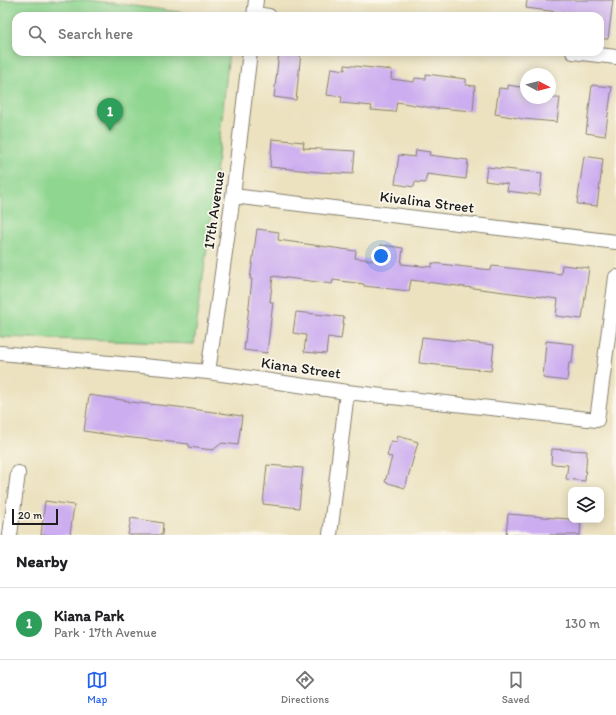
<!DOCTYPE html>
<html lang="en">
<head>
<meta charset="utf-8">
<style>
  body { margin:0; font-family:Itim,sans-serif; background:#f6f6f6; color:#202124 }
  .controls { position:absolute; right:12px; bottom:12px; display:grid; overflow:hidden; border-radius:8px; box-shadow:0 2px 10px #0003 }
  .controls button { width:36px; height:36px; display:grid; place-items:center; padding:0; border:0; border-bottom:1px solid #e0e0e0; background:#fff; color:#202124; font:20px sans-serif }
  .compass { position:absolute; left:520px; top:68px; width:36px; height:36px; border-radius:50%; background:#fff; box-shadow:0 2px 10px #0003; rotate:97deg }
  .scale { position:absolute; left:12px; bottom:10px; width:46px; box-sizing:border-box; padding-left:4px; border:2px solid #1c1c1c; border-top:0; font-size:11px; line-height:14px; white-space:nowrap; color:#1c1c1c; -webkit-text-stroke:3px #fbf7ec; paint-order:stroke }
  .you { position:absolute; left:381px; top:256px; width:14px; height:14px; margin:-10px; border:3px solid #fff; border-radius:50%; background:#1a73e8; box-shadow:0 0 0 6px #1a73e833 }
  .badge { display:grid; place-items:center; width:26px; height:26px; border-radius:50%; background:#2563eb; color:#fff; font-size:13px; font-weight:700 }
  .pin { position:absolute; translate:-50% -33px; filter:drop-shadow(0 1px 2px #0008) }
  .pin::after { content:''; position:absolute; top:21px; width:14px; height:12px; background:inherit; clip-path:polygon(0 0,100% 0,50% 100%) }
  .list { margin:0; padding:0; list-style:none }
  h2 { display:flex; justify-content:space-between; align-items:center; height:52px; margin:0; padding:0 16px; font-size:17px }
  h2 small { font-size:13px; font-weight:400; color:#757577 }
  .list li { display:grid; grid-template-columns:26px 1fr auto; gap:12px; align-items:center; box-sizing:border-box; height:72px; padding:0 16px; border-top:1px solid #e0e0e0 }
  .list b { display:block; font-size:15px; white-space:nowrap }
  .list p { margin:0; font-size:13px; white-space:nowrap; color:#757577 }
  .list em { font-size:13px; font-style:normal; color:#757577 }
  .icon { flex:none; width:22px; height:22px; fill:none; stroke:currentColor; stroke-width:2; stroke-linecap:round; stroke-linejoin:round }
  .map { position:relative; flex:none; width:616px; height:535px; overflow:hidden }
  .search { position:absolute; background:#fff; box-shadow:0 2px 10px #0003; left:12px; right:12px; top:12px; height:44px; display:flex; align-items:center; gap:10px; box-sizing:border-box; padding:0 14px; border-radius:12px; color:#757577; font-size:15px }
  .sheet { height:124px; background:#fff }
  nav { display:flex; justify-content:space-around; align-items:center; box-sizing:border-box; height:56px; border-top:1px solid #e0e0e0; background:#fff; font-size:11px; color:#757577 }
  nav a { display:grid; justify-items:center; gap:2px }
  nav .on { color:#2563eb }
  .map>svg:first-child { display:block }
</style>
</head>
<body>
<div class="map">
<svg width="616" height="535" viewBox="0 0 616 535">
  <rect width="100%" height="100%" fill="#fbf7ec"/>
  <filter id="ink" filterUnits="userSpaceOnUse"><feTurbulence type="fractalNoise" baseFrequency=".025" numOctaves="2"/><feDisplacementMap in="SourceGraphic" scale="8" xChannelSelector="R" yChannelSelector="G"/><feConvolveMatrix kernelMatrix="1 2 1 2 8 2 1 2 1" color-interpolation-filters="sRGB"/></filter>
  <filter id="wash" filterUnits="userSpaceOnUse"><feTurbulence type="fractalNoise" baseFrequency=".012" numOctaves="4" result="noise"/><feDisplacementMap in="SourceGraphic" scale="16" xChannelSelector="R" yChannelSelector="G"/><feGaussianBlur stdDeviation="0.9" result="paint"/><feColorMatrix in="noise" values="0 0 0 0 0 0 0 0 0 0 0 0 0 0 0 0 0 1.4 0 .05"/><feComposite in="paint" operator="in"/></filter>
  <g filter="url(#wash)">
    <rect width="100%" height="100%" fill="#ece2c0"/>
    <path fill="#8fd690" stroke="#567956" d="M0,0H89L210,16H16V52H229L212,211L194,344L0,337Z"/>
    <g id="blocks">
      <path fill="#ccadf0" d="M527,0H613L608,39H600V16H588L526,8Z
        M279,52H301L296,100L274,97Z
        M345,65L392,70L391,79L414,82L415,78L426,79V74L466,79V85L475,86L473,111L438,108V109L397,102L395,112L371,110L372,106L341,103L342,97L327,95L331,68L345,70Z
        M508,85L526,88V98H560L557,122L523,119L495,114L499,88L508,89Z
        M592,85L612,87L605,136L586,133Z
        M272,139L304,142L303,148L355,151L353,174L320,172L270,167Z
        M416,150L430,152L429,155L468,160L466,179L427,174L425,183L415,182L414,187L395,184L399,155L415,157Z
        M584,156L603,159L597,206L577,204Z
        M487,167L542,173L540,195L507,191L508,184L485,181Z
        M257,229L279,232L278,240L356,251L355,258L380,261L381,245L403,248L401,264L432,267V263L491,270L492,266L561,274L562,265L589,268L582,319L556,316L558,299L411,280L409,291L364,286V284L333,280L332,284L273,276L270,302H273L267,353L244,350L252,279H250Z
        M296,312L344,317L341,339L328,337L326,354L304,352L306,335L293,333Z
        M422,337L494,345L491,371L419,363Z
        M546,341L574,344L572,363H569L567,381L543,378Z
        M89,395L129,401V402L178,407L242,416L238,445L222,443L213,450L189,447V444L124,437L84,431Z
        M398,436L418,442L405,488L385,482L392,457L387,456L391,441L396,442Z
        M552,449L587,451L585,481L566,479L568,465L551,464Z
        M267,465L303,468L299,508L263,504Z
        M45,501L74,505L70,535H41Z
        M508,514L581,520L580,535H506Z
        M131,518L163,523L162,535H128Z"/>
    </g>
  </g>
  <g filter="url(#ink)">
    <use href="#blocks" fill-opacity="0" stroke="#847f6e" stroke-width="1"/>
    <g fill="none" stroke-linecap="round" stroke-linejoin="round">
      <g stroke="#847f6e" stroke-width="16">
        <path id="street" d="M255,14L269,16
          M254,16L256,0
          M573,52L616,57
          M233,196L616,242
          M0,353L208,372L347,392L597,420L616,277
          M208,372L233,196L250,52
          M10,535L18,473
          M330,535L347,392"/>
      </g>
      <use href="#street" stroke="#fff" stroke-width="14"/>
    </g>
  </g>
  <g text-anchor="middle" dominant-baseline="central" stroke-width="3.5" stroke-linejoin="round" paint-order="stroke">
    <g font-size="15" fill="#1c1c1c" stroke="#fbf7ec">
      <text transform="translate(427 202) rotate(7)">Kivalina Street</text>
      <text transform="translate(214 210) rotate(-82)">17th Avenue</text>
      <text transform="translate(301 368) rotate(8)">Kiana Street</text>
    </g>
  </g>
</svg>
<div class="controls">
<button><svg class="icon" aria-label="layers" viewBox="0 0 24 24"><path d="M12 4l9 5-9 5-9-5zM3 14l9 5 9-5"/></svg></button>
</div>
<svg class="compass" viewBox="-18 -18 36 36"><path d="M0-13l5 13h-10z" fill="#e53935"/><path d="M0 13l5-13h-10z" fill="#757577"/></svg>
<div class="scale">20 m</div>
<div class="you"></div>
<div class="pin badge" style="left:110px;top:131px;background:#2e9e5b">1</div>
<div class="search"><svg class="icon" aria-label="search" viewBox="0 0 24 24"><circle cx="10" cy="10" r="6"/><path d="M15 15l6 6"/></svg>Search here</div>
</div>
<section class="sheet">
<h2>Nearby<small></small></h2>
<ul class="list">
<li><span class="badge" style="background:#2e9e5b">1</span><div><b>Kiana Park</b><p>Park · 17th Avenue</p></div><em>130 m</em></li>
</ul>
</section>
<nav>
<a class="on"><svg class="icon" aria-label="map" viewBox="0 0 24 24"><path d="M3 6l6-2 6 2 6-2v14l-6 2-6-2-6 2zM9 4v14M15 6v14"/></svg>Map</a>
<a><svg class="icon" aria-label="directions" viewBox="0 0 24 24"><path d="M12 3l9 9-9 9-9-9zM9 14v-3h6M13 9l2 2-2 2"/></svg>Directions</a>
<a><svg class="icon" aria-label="saved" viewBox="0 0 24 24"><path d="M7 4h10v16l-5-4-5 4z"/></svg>Saved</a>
</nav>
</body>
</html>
